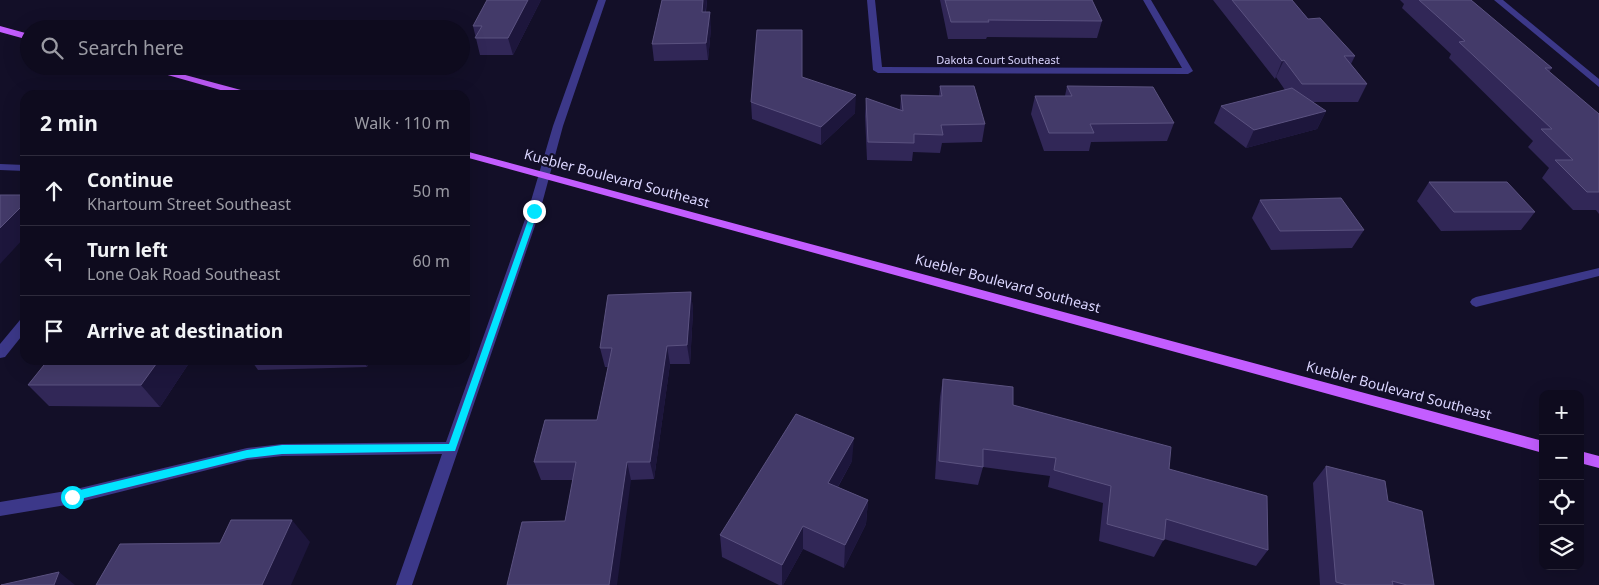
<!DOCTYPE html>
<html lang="en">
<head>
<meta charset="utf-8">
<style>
  body { margin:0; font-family:"Noto Sans",sans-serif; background:#171427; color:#f1f3f6 }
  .controls { position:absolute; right:15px; bottom:15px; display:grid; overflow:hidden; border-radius:10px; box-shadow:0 5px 20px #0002 }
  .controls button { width:45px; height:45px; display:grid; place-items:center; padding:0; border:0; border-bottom:1px solid #2e2b3c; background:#0e0b1e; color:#f1f3f6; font:25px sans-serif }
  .stop { position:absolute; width:15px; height:15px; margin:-11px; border:4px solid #02e4ff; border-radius:50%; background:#fff }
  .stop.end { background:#02e4ff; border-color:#fff; box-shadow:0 1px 5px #0008 }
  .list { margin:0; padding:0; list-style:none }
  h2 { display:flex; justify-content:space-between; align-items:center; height:65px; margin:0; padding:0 20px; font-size:21px }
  h2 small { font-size:16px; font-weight:400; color:#9b9ba4 }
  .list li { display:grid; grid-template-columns:32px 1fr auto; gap:15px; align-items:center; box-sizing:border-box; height:70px; padding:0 20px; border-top:1px solid #2e2b3c }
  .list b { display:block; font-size:19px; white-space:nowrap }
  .list p { margin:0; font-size:16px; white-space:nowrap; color:#9b9ba4 }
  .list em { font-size:16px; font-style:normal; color:#9b9ba4 }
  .icon { flex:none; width:28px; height:28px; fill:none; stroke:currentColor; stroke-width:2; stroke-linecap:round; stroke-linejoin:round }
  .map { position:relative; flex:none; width:1599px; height:585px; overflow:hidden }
  .search { position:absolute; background:#0e0b1e; box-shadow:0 5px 20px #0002; left:20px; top:20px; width:450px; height:55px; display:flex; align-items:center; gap:12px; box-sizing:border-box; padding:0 18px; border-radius:28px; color:#9b9ba4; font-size:19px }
  .panel { position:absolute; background:#0e0b1e; box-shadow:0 5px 20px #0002; left:20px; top:90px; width:450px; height:275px; border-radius:15px }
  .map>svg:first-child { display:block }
</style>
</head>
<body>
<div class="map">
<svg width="1599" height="585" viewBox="0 0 1599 585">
  <rect width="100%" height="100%" fill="#130f28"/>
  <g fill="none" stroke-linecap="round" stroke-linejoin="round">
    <path fill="#3c3889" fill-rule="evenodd" d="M598,0H606L563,126L540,211L412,585H396L442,454L282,456L247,460L72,504L0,516V502L72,490L247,448L282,444L446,442L528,211L553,126Z
      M867,0H875L882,67L1182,68L1143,0H1151L1193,71L1188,74L878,73L873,70Z
      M1494,0H1503L1599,79V87Z
      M0,164L25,165V171L0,170Z
      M1599,268V276L1476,307L1472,305L1470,302L1472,299L1476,297Z
      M25,318V332L5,357L0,358V344L20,320Z"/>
    <path fill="#c35dff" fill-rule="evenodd" d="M0,26L29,34V40L0,32Z
      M136,66H152L252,93L254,95H238Z
      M465,151L1543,441V453L465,157Z
      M1580,451L1599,456V468L1580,463Z"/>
  </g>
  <path fill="#312757" d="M541,0L513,55H480L473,26Z
    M662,0H707L706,12L711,28L708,60L654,61L652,44Z
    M940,0H1092L1102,21L1097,38L987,37L986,39H948Z
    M1213,0H1292L1308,19L1355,56L1351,64L1367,84L1358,102H1312L1326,111L1317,129L1246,148L1214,123L1221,106L1285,90L1276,77L1275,79Z
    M1400,0H1471L1552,68L1549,72L1599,114V214L1596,210H1573L1542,178L1549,168L1528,147L1533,141L1449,58L1451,54L1402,8L1404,4Z
    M802,77L855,113L821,145L752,119L751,102Z
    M940,86L985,124L982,142L942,143L940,153L913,152L912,161L867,160L865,116L866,98L900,110L901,95L939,96Z
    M1067,86L1174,123L1167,141L1091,142L1089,151H1044L1031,114L1035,96H1065Z
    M1429,182L1535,212L1521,230L1441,231L1417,201Z
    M1260,200L1364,230L1352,248L1271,250L1252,218Z
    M691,292L693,311L690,364H670L654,479L631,480L565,521L573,480H541L534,462L597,420L608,367H605L600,348Z
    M48,360H191L160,407L49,406L28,385Z
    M251,360H370L367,367L258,370Z
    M943,379L1013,405L1169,469L1268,550L1256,566L1164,539L1154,557L1099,541L1103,503L1048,487L1050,476L983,467L978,485L935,479L940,397Z
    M852,461L838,487L868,500L866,524L844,568L803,549L783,585H779L722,557L720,535Z
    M1326,466L1388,501L1434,585H1320L1313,483Z"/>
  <path fill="#1d163c" d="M528,0H541L513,55L508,38Z
    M703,0H707L703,28L702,12Z
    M710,12L711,28L708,60L706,43Z
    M1284,60L1276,77L1275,79L1282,61Z
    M856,95L855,113L821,145V127Z
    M1326,111L1317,129L1246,148L1254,130Z
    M25,203V237L0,264V228Z
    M691,292L693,311L690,364L687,345Z
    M667,346L670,364L654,479L650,462Z
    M159,360H191L160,407L141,385Z
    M363,360H370L367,367Z
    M854,438L852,461L827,506L828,483Z
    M627,462L631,480L617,585H609Z
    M868,500L866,524L844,568L845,545Z
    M292,520L310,542L291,585H262Z
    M803,526V549L783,585H782V565Z
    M59,572L75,585H54Z"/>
  <path fill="#433a69" stroke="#5b5280" d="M487,0H528L508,38H475L482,26H473Z
    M662,0H703L702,12H710L706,43L652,44Z
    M945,0H1092L1102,21L988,20L989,22H951Z
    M1232,0H1292L1308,19L1320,18L1355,56H1344L1367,84H1302L1284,60L1282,61Z
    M1419,0H1471L1552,68H1545L1599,114V192H1587L1555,160H1573L1541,129H1552L1459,42L1465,41Z
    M757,30H802V77L856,95L821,127L751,102Z
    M940,86H974L985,124L941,125L943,135L914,134V143L868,142L866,98L903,111L901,95L942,96Z
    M1067,86L1153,87L1174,123L1090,124L1094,133H1049L1035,96H1072Z
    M1292,88L1326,111L1254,130L1221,106Z
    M1429,182H1507L1535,212H1454Z
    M0,195H25V203L0,228Z
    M1341,198L1364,230L1280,231L1260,200Z
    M691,292L687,345L667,346L650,462H627L609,585H507L522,522L565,521L576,462H534L545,420H597L612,348H600L608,295Z
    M48,360H159L141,385H28Z
    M943,379L1013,387V405L1171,447L1169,469L1267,496L1268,550L1166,519L1164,540L1107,524L1111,486L1054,470L1056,458L983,449V467L939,461Z
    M796,414L854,438L828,483L868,500L845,545L803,526L782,565L720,535Z
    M1326,466L1385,481L1388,501L1422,511L1434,585H1407L1392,581L1393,585H1347L1336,582Z
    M231,520H292L262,585H96L120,544L220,543Z
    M59,572L54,585H1Z"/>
  <path fill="#02e4ff" d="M532,209L538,211L455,451L282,454L247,458L72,501L68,500L67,497L72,492L247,450L282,445L449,444Z"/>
  <g text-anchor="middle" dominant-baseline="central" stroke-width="4.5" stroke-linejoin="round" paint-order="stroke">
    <g font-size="11" fill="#dbd6ff" stroke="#130f28">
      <text x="998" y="59">Dakota Court Southeast</text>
    </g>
    <g font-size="14" fill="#dbd6ff" stroke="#130f28">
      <text transform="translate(617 178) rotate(15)">Kuebler Boulevard Southeast</text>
      <text transform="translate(1008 283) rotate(15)">Kuebler Boulevard Southeast</text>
      <text transform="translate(1399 390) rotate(15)">Kuebler Boulevard Southeast</text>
    </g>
  </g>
</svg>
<div class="controls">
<button>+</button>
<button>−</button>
<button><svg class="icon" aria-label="locate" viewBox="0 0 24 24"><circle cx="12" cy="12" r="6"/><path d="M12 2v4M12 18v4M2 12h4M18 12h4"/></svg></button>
<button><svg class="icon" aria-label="layers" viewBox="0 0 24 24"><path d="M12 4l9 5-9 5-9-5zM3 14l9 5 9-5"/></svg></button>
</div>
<div class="stop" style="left:72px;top:497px"></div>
<div class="stop end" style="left:534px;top:211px"></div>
<div class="search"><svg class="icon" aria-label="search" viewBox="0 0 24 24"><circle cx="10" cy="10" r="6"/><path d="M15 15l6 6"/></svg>Search here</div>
<section class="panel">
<h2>2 min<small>Walk · 110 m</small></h2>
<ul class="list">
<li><svg class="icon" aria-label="ahead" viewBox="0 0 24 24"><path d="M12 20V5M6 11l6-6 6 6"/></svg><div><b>Continue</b><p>Khartoum Street Southeast</p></div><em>50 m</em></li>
<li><svg class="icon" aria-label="left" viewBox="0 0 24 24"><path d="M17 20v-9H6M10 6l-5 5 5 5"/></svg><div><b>Turn left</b><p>Lone Oak Road Southeast</p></div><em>60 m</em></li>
<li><svg class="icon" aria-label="arrive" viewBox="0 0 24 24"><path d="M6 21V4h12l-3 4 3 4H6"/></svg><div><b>Arrive at destination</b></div></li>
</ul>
</section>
</div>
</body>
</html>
